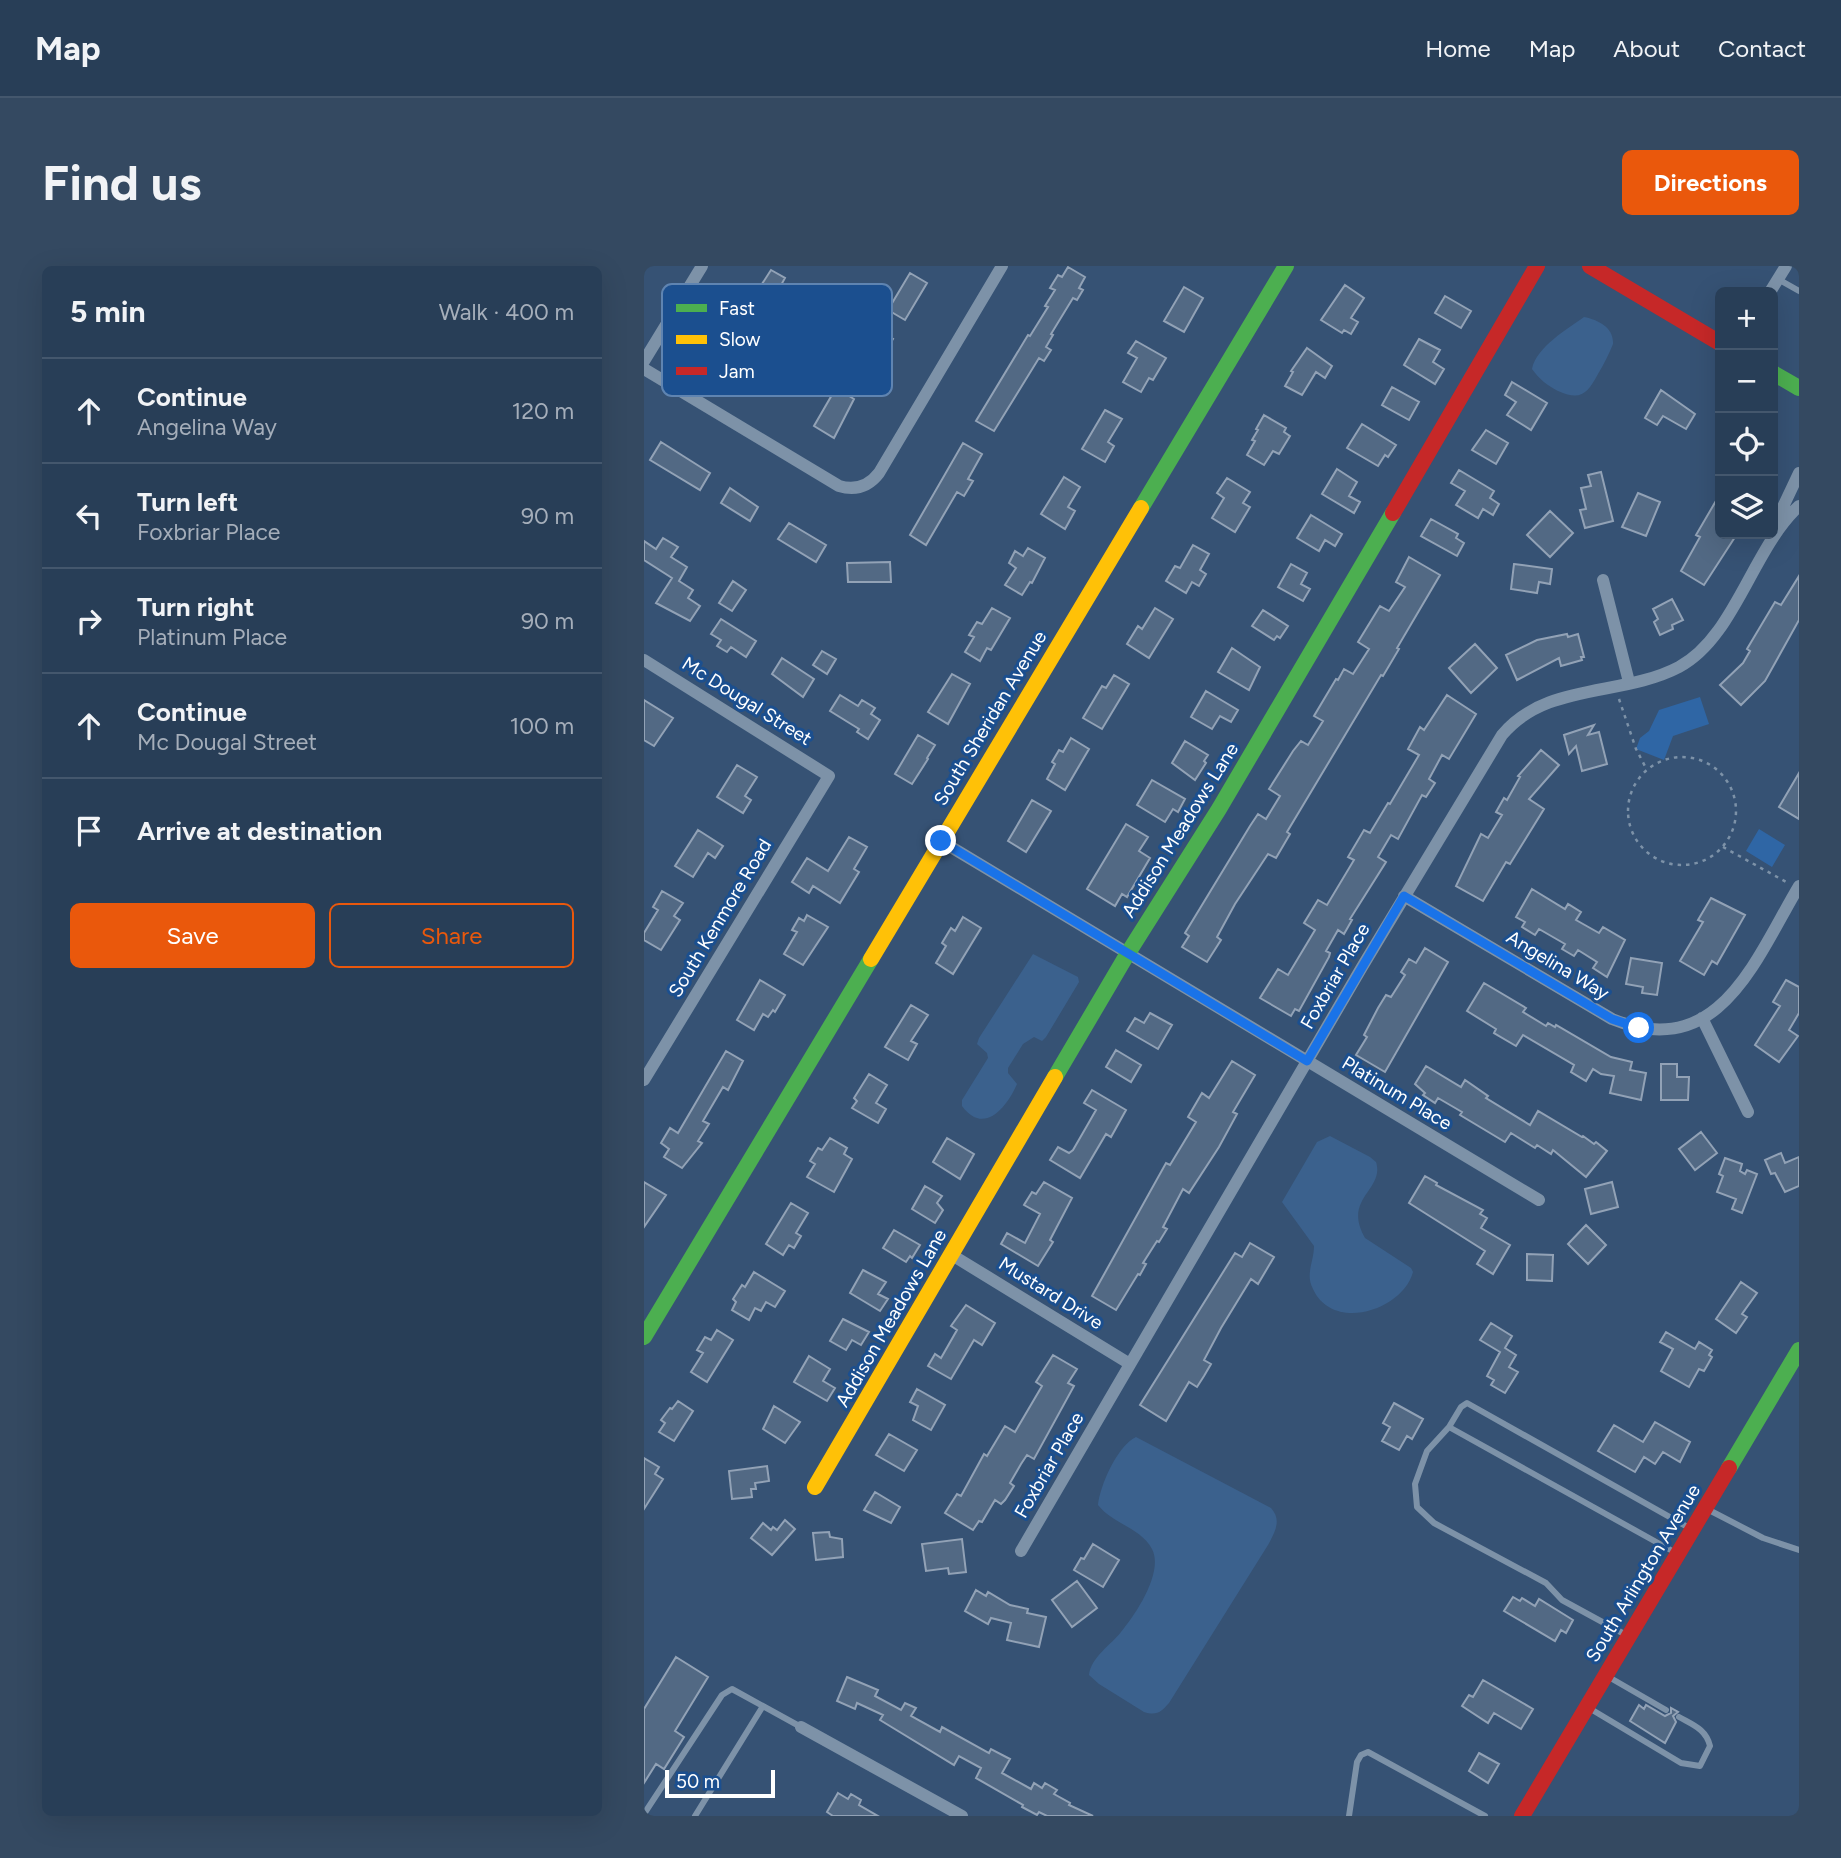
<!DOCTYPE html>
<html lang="en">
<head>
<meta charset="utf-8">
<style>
  body { margin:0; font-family:Figtree,sans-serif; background:#344961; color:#f1f3f6 }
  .controls { position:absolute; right:21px; top:21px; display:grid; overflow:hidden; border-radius:10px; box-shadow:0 7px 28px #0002 }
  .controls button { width:63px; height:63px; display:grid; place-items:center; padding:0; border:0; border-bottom:2px solid #44576d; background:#283e57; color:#f1f3f6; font:35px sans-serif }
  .scale { position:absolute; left:21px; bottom:18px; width:110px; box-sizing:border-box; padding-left:7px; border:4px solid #fff; border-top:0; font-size:19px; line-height:24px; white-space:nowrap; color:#fff; -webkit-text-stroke:5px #1b4f8f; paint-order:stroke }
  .stop { position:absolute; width:21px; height:21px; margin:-16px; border:5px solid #1a73e8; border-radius:50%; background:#fff }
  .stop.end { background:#1a73e8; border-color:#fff; box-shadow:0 2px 7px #0008 }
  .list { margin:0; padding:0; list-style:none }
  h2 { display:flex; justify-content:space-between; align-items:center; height:91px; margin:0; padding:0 28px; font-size:30px }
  h2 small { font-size:23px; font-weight:400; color:#a5aeba }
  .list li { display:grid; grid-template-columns:46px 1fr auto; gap:21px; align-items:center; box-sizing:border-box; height:105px; padding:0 28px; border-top:2px solid #44576d }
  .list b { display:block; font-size:26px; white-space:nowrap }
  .list p { margin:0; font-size:23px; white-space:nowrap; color:#a5aeba }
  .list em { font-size:23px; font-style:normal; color:#a5aeba }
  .actions { display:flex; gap:14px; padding:21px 28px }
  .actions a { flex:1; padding:16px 0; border:2px solid #ea580c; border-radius:10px; text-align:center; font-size:24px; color:#ea580c }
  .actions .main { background:#ea580c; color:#fff }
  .icon { flex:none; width:38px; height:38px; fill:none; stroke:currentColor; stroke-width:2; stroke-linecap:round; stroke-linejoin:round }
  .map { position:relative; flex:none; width:1155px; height:1550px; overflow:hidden; border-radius:10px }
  header { display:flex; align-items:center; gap:42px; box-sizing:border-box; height:98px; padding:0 35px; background:#283e57; border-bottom:2px solid #44576d }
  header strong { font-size:33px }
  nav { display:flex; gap:38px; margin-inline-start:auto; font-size:24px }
  .intro { display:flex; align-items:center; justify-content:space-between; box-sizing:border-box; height:168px; padding:0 42px }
  h1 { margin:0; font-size:49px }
  .button { padding:18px 32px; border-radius:10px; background:#ea580c; color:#fff; font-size:24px; font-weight:700 }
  main { display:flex; gap:42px; padding:0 42px }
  aside { flex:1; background:#283e57; border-radius:10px; box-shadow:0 7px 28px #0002 }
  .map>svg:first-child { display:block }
</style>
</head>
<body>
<header>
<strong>Map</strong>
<nav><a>Home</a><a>Map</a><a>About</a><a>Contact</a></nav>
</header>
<div class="intro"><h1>Find us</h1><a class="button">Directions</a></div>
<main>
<aside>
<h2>5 min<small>Walk · 400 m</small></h2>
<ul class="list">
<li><svg class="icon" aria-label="ahead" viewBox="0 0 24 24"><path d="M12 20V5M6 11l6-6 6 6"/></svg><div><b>Continue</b><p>Angelina Way</p></div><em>120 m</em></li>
<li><svg class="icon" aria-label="left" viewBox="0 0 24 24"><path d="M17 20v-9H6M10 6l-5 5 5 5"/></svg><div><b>Turn left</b><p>Foxbriar Place</p></div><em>90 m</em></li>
<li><svg class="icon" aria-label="right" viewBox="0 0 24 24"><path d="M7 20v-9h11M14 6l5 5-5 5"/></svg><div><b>Turn right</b><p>Platinum Place</p></div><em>90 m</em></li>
<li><svg class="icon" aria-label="ahead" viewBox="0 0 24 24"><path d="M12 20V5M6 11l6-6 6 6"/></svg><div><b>Continue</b><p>Mc Dougal Street</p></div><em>100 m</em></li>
<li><svg class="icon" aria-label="arrive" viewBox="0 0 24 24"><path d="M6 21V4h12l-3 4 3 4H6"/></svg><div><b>Arrive at destination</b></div></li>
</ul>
<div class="actions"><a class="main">Save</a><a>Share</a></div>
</aside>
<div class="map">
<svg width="1155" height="1550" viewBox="0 0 1155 1550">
  <rect width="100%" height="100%" fill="#365274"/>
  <path fill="#2f66a5" d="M1056,431L1065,458L1029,470L1020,494L992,483L996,472L1005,465L1015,444Z
    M1115,563L1141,579L1128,601L1102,585Z"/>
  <path fill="#3b618d" d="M940,51C955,54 970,62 969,78C965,88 960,98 954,108C943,128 937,135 914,125C904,120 895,113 888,103C892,81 925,62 940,51Z
    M389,688L434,711L435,716L402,771L398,775L390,771L379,778L364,802V807L373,818C363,841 340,870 318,840V834L344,792L343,787L333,778L335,772Z
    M686,870L726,891L732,896C741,924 698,932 721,972L767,1002L769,1006C759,1044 689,1067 669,1023C661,1008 670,996 670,980L638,936L673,876Z
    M492,1171L627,1242C638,1254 631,1266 624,1279L525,1437C517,1446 513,1450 500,1446L455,1418L445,1409C447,1391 467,1379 477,1366C492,1348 520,1306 508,1283C497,1262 469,1258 454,1239C456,1220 473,1180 492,1171Z"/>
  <path fill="#526984" stroke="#92a2b6" stroke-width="2" d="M424,1L441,11L435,22L439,24L433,34L429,32L407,68L409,69L402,81L407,84L400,95L395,92L350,165L332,155L384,69L386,70L404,41L401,40L411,24L406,22L414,9L418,11Z
    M127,4L141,12L125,41L109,32Z
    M266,7L283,17L261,54L244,44Z
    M701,19L720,32L707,52L714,56L707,68L700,64L698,67L677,54Z
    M540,21L559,32L540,66L520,55Z
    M801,30L827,45L817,62L791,47Z
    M222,58L249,73L225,114L209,104L222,79L213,74Z
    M775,73L796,84L789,96L800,103L791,118L760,99Z
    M492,75L522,92L509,114L505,112L497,126L479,116L493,92L484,87Z
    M663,82L688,100L681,112L672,106L658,129L641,120L649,106L647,105Z
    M868,116L903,137L887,164L863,149L872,136L861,129Z
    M748,121L775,136L765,154L738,139Z
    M192,122L210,133L190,172L170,160Z
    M1017,124L1051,148L1042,163L1019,150L1013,159L1001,152Z
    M461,144L478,153L464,176L470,180L461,196L438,183Z
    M620,149L642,162L640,166L646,170L635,188L629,185L620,199L603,189L611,175L608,174L614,164L612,163Z
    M718,158L752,179L744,191L741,189L734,200L703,182Z
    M842,164L864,177L852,198L828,184Z
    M17,176L66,207L56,224L6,194Z
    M319,177L338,188L324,213L329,215L320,230L313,226L282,279L266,269Z
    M693,203L713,216L705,230L716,236L710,247L678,228Z
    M815,204L850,225L846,232L855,238L849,249L839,243L834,252L812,239L821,225L807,217Z
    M957,206L969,255L941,262L936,244L942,243L937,222L947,220L944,209Z
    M420,211L436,221L424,241L431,245L421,263L397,248Z
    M583,212L606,226L599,237L606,241L591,266L568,252L580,232L573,227Z
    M86,222L114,241L106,255L77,237Z
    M994,227L1016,236L1002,270L978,261Z
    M1076,228V268H1093L1060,319L1037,305L1056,271L1052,269Z
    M906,245L929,267L906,291L883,269Z
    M667,249L698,268L691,280L681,274L675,285L653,272Z
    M787,253L814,268L812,272L820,277L813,290L777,270Z
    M145,257L182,279L172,296L134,273Z
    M19,272L34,281L27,291L43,301L35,315L49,324L44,332L56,340L46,355L12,337L28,312L0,294V275L12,283Z
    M549,279L565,288L556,304L562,308L555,320L548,316L542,327L522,315L531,300L536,302Z
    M384,282L401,292L388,317L386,316L378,329L361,319L372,302L365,297L371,285L379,290Z
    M765,291L796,309L753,382L755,383L739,410L737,409L643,566L646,568L632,592L624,588L591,638L573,671L577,674L563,696L538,681L545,670L541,667L606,560L614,548L622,553L636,530L625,523L649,485L657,475L664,479L679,455L670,450L692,413L694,414L700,403L709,408L725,383L714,376L736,340L745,345L761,321L752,316Z
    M246,296L247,316H204L203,297Z
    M647,298L663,307L657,318L666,323L659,335L634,321Z
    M870,298L908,303L906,318L895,316L893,327L867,323Z
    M1155,310V354L1121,415L1097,439L1076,419L1099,397L1106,385L1103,383L1131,336L1137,339Z
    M89,315L102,324L88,345L75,337Z
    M1028,333L1039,354L1028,359L1029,363L1016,369L1010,356L1014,353L1009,343Z
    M348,342L366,352L347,384L343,382L336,395L321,386L330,371L325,369L333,356L338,358Z
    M511,342L529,353L505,392L483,378L494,360L498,363Z
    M619,344L644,360L636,372L633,370L630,374L608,360Z
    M77,353L112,375L102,391L87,381L83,386L73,380L77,374L67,368Z
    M923,368L924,371L934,368L940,391H937L938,394L917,400L915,392L873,414L862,389L893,374Z
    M831,378L853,402L827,427L805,402Z
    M588,382L616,401L605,424L574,406Z
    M178,385L192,393L183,408L169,399Z
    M138,392L170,413L159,431L128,408Z
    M308,408L326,418L304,458L284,446Z
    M470,409L485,418L458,463L439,452L458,420L462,422Z
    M562,425L594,444L587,456L576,450L568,463L547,451Z
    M196,429L214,440L218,434L231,442L227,448L236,454L224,473L213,466L215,463L186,445Z
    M803,429L832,448L805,493L798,489L785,513L791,517L782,531L778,529L754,573L747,569L734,591L742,596L706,653L708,654L700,668L694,664L682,685L686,687L685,691L655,745L651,743L647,750L616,732L634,703L644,709L671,664L660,657L674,634L683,639L710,594L704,591L720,564L726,567L744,537L746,538L775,489L764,483L776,461L780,464Z
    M0,434L29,452L10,480L0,474Z
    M950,459L944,469L955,466L963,498L938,505L932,480L925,488L920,469Z
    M274,469L291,479L283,492L284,493L268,518L251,508Z
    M427,472L445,483L421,524L403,513L411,498L408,496L415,484L419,486Z
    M541,475L564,489L560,495L562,497L551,514L528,497Z
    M897,484L915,499L885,533L900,543L866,598L862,596L839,635L812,620L837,568L844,572L858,549L852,546L860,532L863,534L876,511L874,510Z
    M93,499L113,511L101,530L107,534L99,547L73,531Z
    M1155,507V553L1135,541Z
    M508,514L541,533L534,546L529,543L521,556L493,539Z
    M388,534L407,545L382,586L364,575Z
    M482,558L504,571L495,585L506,592L483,631L478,628L471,640L443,623Z
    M54,564L79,580L71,592L64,587L49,611L31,600Z
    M205,571L223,581L210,603L215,606L196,637L169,620L165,627L148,616L163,592L184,605Z
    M888,623L921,643L924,638L937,646L932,654L955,667L959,661L981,674L963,711L949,702L953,696L934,684L930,690L918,683L921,678L895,663L891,669L878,661L881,656L872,651Z
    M18,625L39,637L30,650L36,654L17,684L0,674V667L14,644L9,641Z
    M1067,632L1101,649L1073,698L1068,695L1060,709L1036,695L1059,656L1054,654Z
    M163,649L184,661L159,699L140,688L153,666L148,664L155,652L160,655Z
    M319,651L337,662L309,708L292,697L302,680L298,677L307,662L311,665Z
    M781,682L804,696L741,806L712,789L723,771L720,769L734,742L742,729L747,731L761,709L757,706L765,693L772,697Z
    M987,692L1018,697L1013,729L998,727L999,721L982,718Z
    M116,714L141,729L131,746L129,744L124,751L119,748L110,764L93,754Z
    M1142,714L1155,721V747L1145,764L1154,770L1135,796L1111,779L1136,740L1129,736Z
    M840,717L882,742L879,746L902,760L904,757L911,761L912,759L967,791L988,796L986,804L1002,807L997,834L966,827L970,810L957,808L949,803L942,815L927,806L930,799L879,769L872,780L850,767L852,763L823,745Z
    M267,739L284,749L267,775L273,778L264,794L241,781Z
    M506,747L528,759L514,783L483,765L491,752L500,757Z
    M472,784L497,799L487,816L462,801Z
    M82,785L99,795L84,824L79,821L59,855L65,858L54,875L58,877L38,902L20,891L25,883L17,877L26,862L34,867Z
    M588,795L611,809L589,846L593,848L575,881L545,927L539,923L519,961L523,963L515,976L513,975L499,997L502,998L496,1009L494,1008L472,1044L448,1030L522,897L526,899L552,856L544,851L558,827L565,832Z
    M1017,798H1033V811H1045L1044,834H1017Z
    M782,800L817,821L821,814L844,830L842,832L886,859L894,845L938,871L939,870L950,878L952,876L963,885L942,911L909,884L907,888L893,879L891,882L867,867L861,876L816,849L818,846L794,832L791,837L779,829L781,827L771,818Z
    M225,808L243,819L232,837L242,843L234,857L208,842L213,835L210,832Z
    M448,824L482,844L467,871L462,868L436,912L406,894L414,881L425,887L429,884L444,858L452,844L440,837Z
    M1057,866L1073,887L1051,904L1035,883Z
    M186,872L203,882L200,888L208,893L190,926L163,911L171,898L166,895L174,882L178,884Z
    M303,872L330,888L316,913L289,896Z
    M1137,887L1141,897L1155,891V920L1141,926L1131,907L1127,908L1121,894Z
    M1081,892L1098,898L1096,905L1101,908L1103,904L1113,908L1098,947L1088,943L1092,933L1073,926L1079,910L1075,908Z
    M781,910L793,917L792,919L839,944L836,948L843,952L837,962L866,979L849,1008L833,998L841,985L765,937Z
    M0,916L22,929L0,961Z
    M400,916L428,932L406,974L409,976L394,1000L357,978L363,967L381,977L396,948L380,939L388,926L392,928Z
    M968,916L974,941L947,948L941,923Z
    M281,920L298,930L293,937L299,944L291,957L268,943Z
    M147,937L164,947L152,967L157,970L150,982L145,979L139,989L122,978Z
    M942,959L962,979L944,998L924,978Z
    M250,964L276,979L268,992L266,990L262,996L239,982Z
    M606,977L630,991L614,1018L607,1013L577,1062L560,1094L567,1098L560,1110L553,1121L545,1116L522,1155L496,1139L591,987L598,991Z
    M883,988L909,989L908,1015L883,1014Z
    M219,1004L242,1016L234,1028L244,1033L236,1045L206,1027Z
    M110,1006L141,1025L131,1041L122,1036L117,1045L111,1042L105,1054L88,1044L92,1036L89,1033L98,1019L101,1021Z
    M1097,1016L1113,1027L1098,1048L1103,1051L1092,1067L1072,1053Z
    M322,1039L351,1057L338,1079L330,1074L307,1113L284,1100L291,1088L297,1092L313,1064L307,1060Z
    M199,1053L225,1066L217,1079L208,1074L202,1084L186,1075Z
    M847,1057L868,1070L861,1082L872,1089L865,1101L874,1106L861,1127L847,1119L850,1114L843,1110L856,1086L836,1074Z
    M73,1064L89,1074L63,1116L47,1106L59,1087L53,1084L61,1071L67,1074Z
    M1022,1066L1051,1083L1055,1076L1068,1084L1065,1089L1068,1091L1060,1105L1055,1103L1045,1121L1017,1105L1029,1083L1016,1076Z
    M409,1089L433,1103L424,1117L430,1120L390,1193L383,1189L377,1198L366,1217L370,1220L361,1234L357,1238L351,1234L338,1256L335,1255L329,1264L301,1247L313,1228L317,1230L340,1188L343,1190L361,1160L371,1166L398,1120L392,1116Z
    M165,1090L186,1103L179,1115L191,1122L183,1135L150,1116Z
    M273,1123L301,1139L287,1164L269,1154L274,1140L266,1136Z
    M34,1135L49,1145L30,1175L15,1166L21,1157L17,1154L26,1142L28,1143Z
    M750,1137L779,1153L768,1173L763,1170L755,1184L738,1175L746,1161L739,1157Z
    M130,1140L156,1156L141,1177L119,1163Z
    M1011,1156L1046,1176L1036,1196L1019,1186L1011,1198L1000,1191L991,1206L954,1185L970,1159L999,1176Z
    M245,1168L273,1184L260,1205L232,1189Z
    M0,1192L15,1201L11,1208L19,1213L0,1243Z
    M123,1200L125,1215L111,1217L112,1223H107L108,1231L88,1233L85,1205Z
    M231,1226L256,1241L247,1257L220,1244Z
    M141,1254L151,1263L128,1289L107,1272L119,1257L127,1264L129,1261L133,1264Z
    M185,1266L186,1271L198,1273L199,1291L172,1294L169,1267Z
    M318,1273L322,1306L305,1308L304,1302L282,1305L278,1278Z
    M449,1278L475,1294L459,1321L430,1304L437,1292L440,1293Z
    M433,1315L453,1342L428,1361L408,1334Z
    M332,1324L342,1330L344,1326L366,1339L384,1343L383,1347L402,1351L395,1381L363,1374L367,1357L347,1352L344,1358L321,1345Z
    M869,1331L876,1335L878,1332L891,1340L895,1333L929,1354L922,1367L917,1364L911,1375L860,1345Z
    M32,1391L64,1411L31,1465L40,1471L20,1503L12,1498L0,1517V1443Z
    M203,1411L234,1424L231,1430L257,1444L261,1437L272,1442L267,1450L296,1466L298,1461L345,1487L347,1483L366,1493L358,1507L387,1523L390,1517L398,1522L401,1517L413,1524L410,1528L426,1537L425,1539L449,1550H403L395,1546L393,1549L378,1541L379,1539L332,1512L337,1502L315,1490L310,1499L236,1454L239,1449L213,1437L211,1443L193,1435Z
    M839,1414L889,1443L877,1463L850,1447L844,1457L818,1440L825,1429L829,1431Z
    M995,1439L1000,1443L1002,1439L1021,1450L1027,1447V1442L1034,1446L1029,1450L1032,1456L1021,1477L986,1455Z
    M835,1487L855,1498L844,1517L825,1505Z
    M194,1527L204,1533L207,1528L217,1534L215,1539L234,1550H189L183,1546Z"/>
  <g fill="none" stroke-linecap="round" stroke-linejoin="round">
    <path stroke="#7d92a8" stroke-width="2.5" stroke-dasharray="3.5 5" stroke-linecap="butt" d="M975,433L992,483L1003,504
      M984 545a54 54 0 1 1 108 0a54 54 0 1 1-108 0Z
      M1079,581L1144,617"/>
    <path stroke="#7d92a8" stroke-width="6" d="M1134,13L1155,25
      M805,1161L1032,1287
      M1063,1243L1119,1272L1155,1284
      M984,1370L918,1334L902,1317L790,1257L773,1241L771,1218L783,1185L805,1161L817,1141L823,1137L1047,1263
      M963,1410L1022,1444
      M945,1442L1037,1497L1056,1500L1066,1480C1062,1463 1049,1459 1035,1451
      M0,1548L78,1429L88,1423L157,1461
      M51,1550L119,1440
      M705,1550L713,1496L717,1489L724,1486L841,1550"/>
    <path stroke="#7d92a8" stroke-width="12" d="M1126,26L1142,0
      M0,95L58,0
      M0,103L195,220C212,225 225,220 235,207L358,0
      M1134,258L1138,243L1155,207
      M959,314L985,416
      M0,394L185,510L0,814
      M297,575L895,934
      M760,630L968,753C1075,797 1111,694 1155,620
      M1058,752L1104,846
      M308,989L486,1098
      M377,1285L718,701L858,469C902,416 978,431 1035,401C1091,371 1108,283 1155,240
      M157,1461L318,1550"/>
    <path stroke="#4caf50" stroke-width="16" d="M1129,107L1155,122
      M497,242L642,0
      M411,811L484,687L575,543L749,247
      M0,1071L227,693
      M1085,1202L1155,1084"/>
    <path stroke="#ffc107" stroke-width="16" d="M227,693L497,242
      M171,1221L411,811"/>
    <path stroke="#c62828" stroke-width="16" d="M946,0L1076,77
      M749,247L893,0
      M878,1550L1085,1202"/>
  </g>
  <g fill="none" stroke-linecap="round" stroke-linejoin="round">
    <path stroke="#1a73e8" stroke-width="9" d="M297,575L663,795L760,630L968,753L995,762"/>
  </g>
  <g text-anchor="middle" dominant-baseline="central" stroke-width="6" stroke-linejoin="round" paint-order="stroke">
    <g font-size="19" fill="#fff" stroke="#1b4f8f">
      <text transform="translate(103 435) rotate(32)">Mc Dougal Street</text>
      <text transform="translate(346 452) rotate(-59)">South Sheridan Avenue</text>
      <text transform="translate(536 564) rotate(-58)">Addison Meadows Lane</text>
      <text transform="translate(76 652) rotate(-59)">South Kenmore Road</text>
      <text transform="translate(914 699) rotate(31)">Angelina Way</text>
      <text transform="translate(691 710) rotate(-60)">Foxbriar Place</text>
      <text transform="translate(753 827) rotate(31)">Platinum Place</text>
      <text transform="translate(407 1027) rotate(32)">Mustard Drive</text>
      <text transform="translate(247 1052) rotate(-60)">Addison Meadows Lane</text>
      <text transform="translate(405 1199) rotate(-60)">Foxbriar Place</text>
      <text transform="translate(999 1307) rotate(-59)">South Arlington Avenue</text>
    </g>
  </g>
  <rect x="18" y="18" width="230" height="112" rx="10" fill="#1b4f8f" stroke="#5f84b1" stroke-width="2"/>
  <rect x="32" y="38" width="31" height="8" fill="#4caf50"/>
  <rect x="32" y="69" width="31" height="9" fill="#ffc107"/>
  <rect x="32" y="101" width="31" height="8" fill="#c62828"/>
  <g font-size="19" fill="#fff">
    <text x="75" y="49">Fast</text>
    <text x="75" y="80">Slow</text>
    <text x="75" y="112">Jam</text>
  </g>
</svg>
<div class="controls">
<button>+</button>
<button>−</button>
<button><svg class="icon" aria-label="locate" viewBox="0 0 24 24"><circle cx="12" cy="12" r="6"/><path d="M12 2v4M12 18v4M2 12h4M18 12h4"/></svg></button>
<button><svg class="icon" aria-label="layers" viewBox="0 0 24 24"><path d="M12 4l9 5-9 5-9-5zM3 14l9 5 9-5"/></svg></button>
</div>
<div class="scale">50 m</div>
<div class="stop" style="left:995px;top:762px"></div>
<div class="stop end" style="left:297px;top:575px"></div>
</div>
</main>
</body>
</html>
